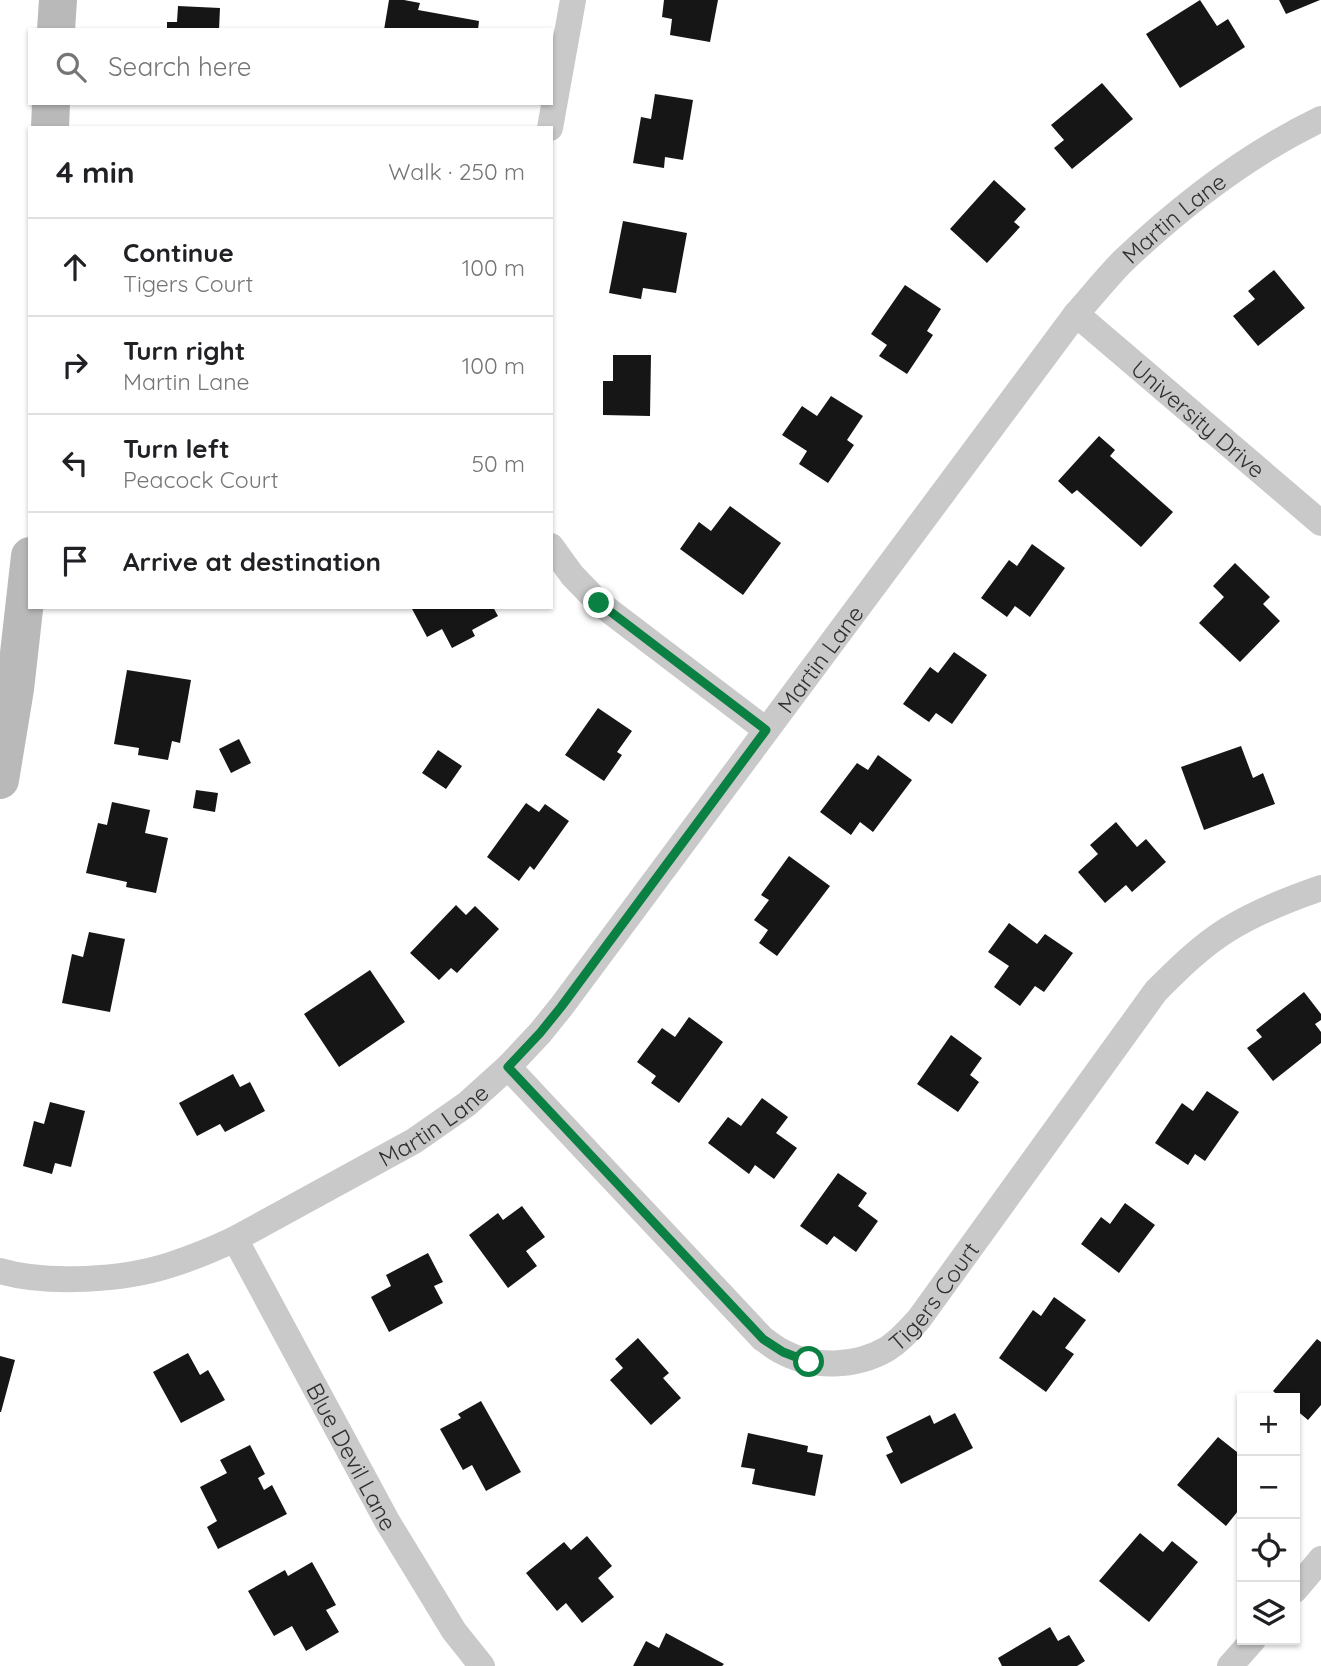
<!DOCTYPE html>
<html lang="en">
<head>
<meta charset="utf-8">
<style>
  body { margin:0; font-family:Quicksand,sans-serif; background:#f6f6f6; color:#202124 }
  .controls { position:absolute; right:21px; bottom:21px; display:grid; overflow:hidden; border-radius:0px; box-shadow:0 2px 5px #0004 }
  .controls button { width:63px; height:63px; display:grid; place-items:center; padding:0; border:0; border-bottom:2px solid #e0e0e0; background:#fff; color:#202124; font:35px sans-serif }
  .stop { position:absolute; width:21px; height:21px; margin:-16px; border:5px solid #0b8043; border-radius:50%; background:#fff }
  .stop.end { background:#0b8043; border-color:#fff; box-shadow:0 2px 7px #0008 }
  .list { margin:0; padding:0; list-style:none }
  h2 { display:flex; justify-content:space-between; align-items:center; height:91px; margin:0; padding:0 28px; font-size:30px }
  h2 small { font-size:23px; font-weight:400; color:#757577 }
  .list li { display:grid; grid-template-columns:46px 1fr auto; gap:21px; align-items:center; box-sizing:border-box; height:98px; padding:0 28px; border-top:2px solid #e0e0e0 }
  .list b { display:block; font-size:26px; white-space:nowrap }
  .list p { margin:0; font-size:23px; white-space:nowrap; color:#757577 }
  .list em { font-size:23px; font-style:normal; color:#757577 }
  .icon { flex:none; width:38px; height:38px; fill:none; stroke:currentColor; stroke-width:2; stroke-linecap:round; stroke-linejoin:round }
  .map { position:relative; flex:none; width:1321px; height:1666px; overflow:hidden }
  .search { position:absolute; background:#fff; box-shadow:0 2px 5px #0004; left:28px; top:28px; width:525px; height:77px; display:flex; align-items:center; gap:18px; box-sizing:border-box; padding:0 24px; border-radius:0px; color:#757577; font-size:26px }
  .panel { position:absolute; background:#fff; box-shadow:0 2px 5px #0004; left:28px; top:126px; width:525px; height:483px; border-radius:0px }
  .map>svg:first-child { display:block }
</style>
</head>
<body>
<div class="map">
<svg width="1321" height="1666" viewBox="0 0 1321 1666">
  <rect width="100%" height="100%" fill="#fff"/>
  <path fill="#161616" d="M389,0H404L420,3L418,10L479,21L478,30H384Z
    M664,0H718L710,42L670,35L672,19L662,17Z
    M1200,0L1217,26L1228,19L1245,47L1180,88L1146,34Z
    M1279,0H1320L1286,14Z
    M178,6L220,8L219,30H167V22H177Z
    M1102,83L1133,119L1072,169L1054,148L1064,140L1051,125Z
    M655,94L693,100L683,160L665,157L664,168L633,163L641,117L651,119Z
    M994,180L1026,209L1014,222L1020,227L987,263L950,229Z
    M623,221L687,233L676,293L643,288L641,299L609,293Z
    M1274,270L1305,308L1258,346L1233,316L1255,299L1248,291Z
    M905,285L941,309L927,331L933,335L907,374L879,356L887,345L871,334Z
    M613,355H651L650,416L603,415V381H613Z
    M831,396L863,416L847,440L854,445L828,483L799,464L807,451L782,435L802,406L817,416Z
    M1099,436L1115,450L1110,456L1173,512L1141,547L1077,490L1072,494L1058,481Z
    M730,506L781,543L743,595L680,549L699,522L711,531Z
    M1032,544L1065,568L1030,617L1015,606L1007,617L981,598L1009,560L1017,566Z
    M1235,563L1270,597L1263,604L1280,621L1240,662L1199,623L1224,597L1213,586Z
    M411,607H493L498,616L472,630L475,636L452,648L442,629L427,637Z
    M954,652L987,675L952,724L936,713L929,722L903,704L930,667L938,673Z
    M127,670L191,680L180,743L172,741L168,760L138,755L139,748L114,744Z
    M598,708L632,731L617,752L622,755L604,781L565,755Z
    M239,739L251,763L231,773L219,749Z
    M1241,746L1253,778L1263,773L1275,804L1204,830L1181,767Z
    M438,750L462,766L446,789L422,773Z
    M878,755L912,780L873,832L860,822L851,835L820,812L857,763L868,770Z
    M196,790L218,793L215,812L193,808Z
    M112,802L150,810L145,833L168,838L156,893L126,887L127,882L86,873L98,823L107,825Z
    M526,803L539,812L545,804L569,821L534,870L530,866L519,881L487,857Z
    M1116,822L1137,847L1146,839L1166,862L1132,892L1126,885L1105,903L1078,872L1098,854L1090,845Z
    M789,856L830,886L777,956L759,943L768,930L754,920L769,900L761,895Z
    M456,905L466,915L475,906L499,929L457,973L451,968L439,980L410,953Z
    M1009,923L1037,944L1045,934L1073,953L1044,992L1035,986L1020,1006L994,987L1009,966L988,952Z
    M89,932L125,939L110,1012L62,1003L72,954L83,957Z
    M370,970L405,1022L339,1067L304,1014Z
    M1304,992L1321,1014V1020L1315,1024L1321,1032V1043L1273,1081L1247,1048L1262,1037L1256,1030Z
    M689,1017L723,1042L679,1103L651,1083L656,1076L637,1062L662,1028L675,1037Z
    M951,1035L982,1058L970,1075L979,1082L958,1112L917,1084Z
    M233,1074L240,1087L250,1082L265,1111L225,1132L220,1124L197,1136L179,1103Z
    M1207,1091L1239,1112L1205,1161L1195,1154L1188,1165L1155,1143L1182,1103L1193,1111Z
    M762,1098L788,1117L776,1133L797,1148L774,1179L755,1165L749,1174L708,1143L728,1117L741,1126Z
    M50,1102L85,1111L71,1167L55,1163L52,1174L23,1166L34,1121L44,1124Z
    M838,1173L867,1193L858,1206L878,1221L856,1252L834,1236L827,1245L800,1226Z
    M1125,1203L1155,1225L1119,1273L1081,1244L1101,1217L1110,1224Z
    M522,1206L545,1237L526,1251L537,1266L508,1288L469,1235L498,1213L503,1220Z
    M428,1253L443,1282L434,1286L443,1303L389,1332L371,1297L391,1286L386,1275Z
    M1054,1297L1086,1320L1065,1348L1074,1354L1046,1392L999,1358L1033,1310L1041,1316Z
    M638,1338L669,1373L663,1378L681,1398L651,1425L610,1380L623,1368L615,1359Z
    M1317,1339L1321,1342V1405L1308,1420L1295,1409V1398H1281L1273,1391Z
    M188,1353L200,1375L208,1370L225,1400L181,1423L153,1372Z
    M0,1356L15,1360L1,1412H0Z
    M481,1401L521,1472L486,1491L472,1465L463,1470L440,1429L461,1418L458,1414Z
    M955,1413L973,1448L901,1484L886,1455L893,1452L886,1437L930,1415L934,1424Z
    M748,1433L808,1446L807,1452L823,1455L815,1496L752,1484L755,1469L741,1467Z
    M1218,1437L1242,1456V1506L1226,1526L1177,1485Z
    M250,1445L265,1474L258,1478L264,1490L272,1485L287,1514L218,1549L207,1527L217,1521L200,1487L227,1473L220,1460Z
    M1140,1533L1163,1552L1172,1541L1198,1562L1149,1622L1099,1581Z
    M587,1536L612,1566L598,1578L614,1597L582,1623L566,1603L557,1611L526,1573L564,1542L571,1550Z
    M312,1562L336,1605L326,1610L339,1632L306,1651L292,1626L274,1636L248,1591L285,1570L288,1576Z
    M1050,1627L1058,1641L1069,1635L1085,1661L1077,1666H1002L998,1658Z
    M666,1633L724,1664L722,1666H633L646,1641L659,1648Z"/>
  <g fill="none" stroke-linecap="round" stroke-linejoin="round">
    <g stroke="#c9c9c9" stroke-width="26">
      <path d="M550,128L573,0"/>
      <path id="s1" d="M1076,314L1321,523"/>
      <path d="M551,546L572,575L599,603L766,730"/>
      <path id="s2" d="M508,1067L763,1339C769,1343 775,1348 781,1351C813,1369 856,1367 887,1349C900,1341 909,1330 919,1319L1156,991C1178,969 1200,947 1227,930C1256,912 1289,899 1321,888"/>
      <path id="s3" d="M235,1239L387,1521L454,1631L482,1666"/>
      <path id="s4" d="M0,1271C47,1285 124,1280 170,1265C192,1258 214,1249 235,1239L414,1141L467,1104L508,1067L540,1033L561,1007L1076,314C1092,296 1107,277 1123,261C1182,205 1248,154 1321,119"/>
      <path d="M1295,1590L1321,1559"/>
      <path d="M1230,1666L1253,1640"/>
    </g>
    <path stroke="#b9b9b9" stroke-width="38" d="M56,30L58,0
      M50,128L51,103
      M0,780L15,689L30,556"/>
  </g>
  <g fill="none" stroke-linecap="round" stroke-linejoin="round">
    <path stroke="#0b8043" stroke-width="9" d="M599,603L766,730L561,1007L540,1033L508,1067L763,1339L783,1352L809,1362"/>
  </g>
  <g text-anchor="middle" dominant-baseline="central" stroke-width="7" stroke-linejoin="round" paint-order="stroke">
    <g font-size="23" fill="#2f2f2f" stroke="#fff">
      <text stroke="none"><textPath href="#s4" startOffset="1647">Martin Lane</textPath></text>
      <text stroke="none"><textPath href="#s1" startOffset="161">University Drive</textPath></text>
      <text stroke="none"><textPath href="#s4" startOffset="1080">Martin Lane</textPath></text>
      <text stroke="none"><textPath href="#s4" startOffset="471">Martin Lane</textPath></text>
      <text stroke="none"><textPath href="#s2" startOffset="576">Tigers Court</textPath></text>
      <text stroke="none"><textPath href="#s3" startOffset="247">Blue Devil Lane</textPath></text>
    </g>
  </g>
</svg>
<div class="controls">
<button>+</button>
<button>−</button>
<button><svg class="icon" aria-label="locate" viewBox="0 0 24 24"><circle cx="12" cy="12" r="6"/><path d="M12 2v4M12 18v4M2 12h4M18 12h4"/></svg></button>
<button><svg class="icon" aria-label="layers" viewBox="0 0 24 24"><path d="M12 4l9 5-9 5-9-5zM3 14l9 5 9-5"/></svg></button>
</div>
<div class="stop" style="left:809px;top:1362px"></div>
<div class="stop end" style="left:599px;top:603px"></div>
<div class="search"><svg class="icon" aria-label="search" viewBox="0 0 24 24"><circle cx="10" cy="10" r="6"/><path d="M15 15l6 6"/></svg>Search here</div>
<section class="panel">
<h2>4 min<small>Walk · 250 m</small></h2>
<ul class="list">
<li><svg class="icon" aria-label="ahead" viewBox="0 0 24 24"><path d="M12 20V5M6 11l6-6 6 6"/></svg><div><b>Continue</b><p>Tigers Court</p></div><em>100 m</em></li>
<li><svg class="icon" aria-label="right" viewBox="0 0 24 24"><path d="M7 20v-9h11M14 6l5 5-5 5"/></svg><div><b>Turn right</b><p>Martin Lane</p></div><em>100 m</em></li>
<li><svg class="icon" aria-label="left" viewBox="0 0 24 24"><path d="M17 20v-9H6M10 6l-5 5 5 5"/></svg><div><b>Turn left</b><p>Peacock Court</p></div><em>50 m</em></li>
<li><svg class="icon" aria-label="arrive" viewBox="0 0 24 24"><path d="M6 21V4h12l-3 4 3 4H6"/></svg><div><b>Arrive at destination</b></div></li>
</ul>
</section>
</div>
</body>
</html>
